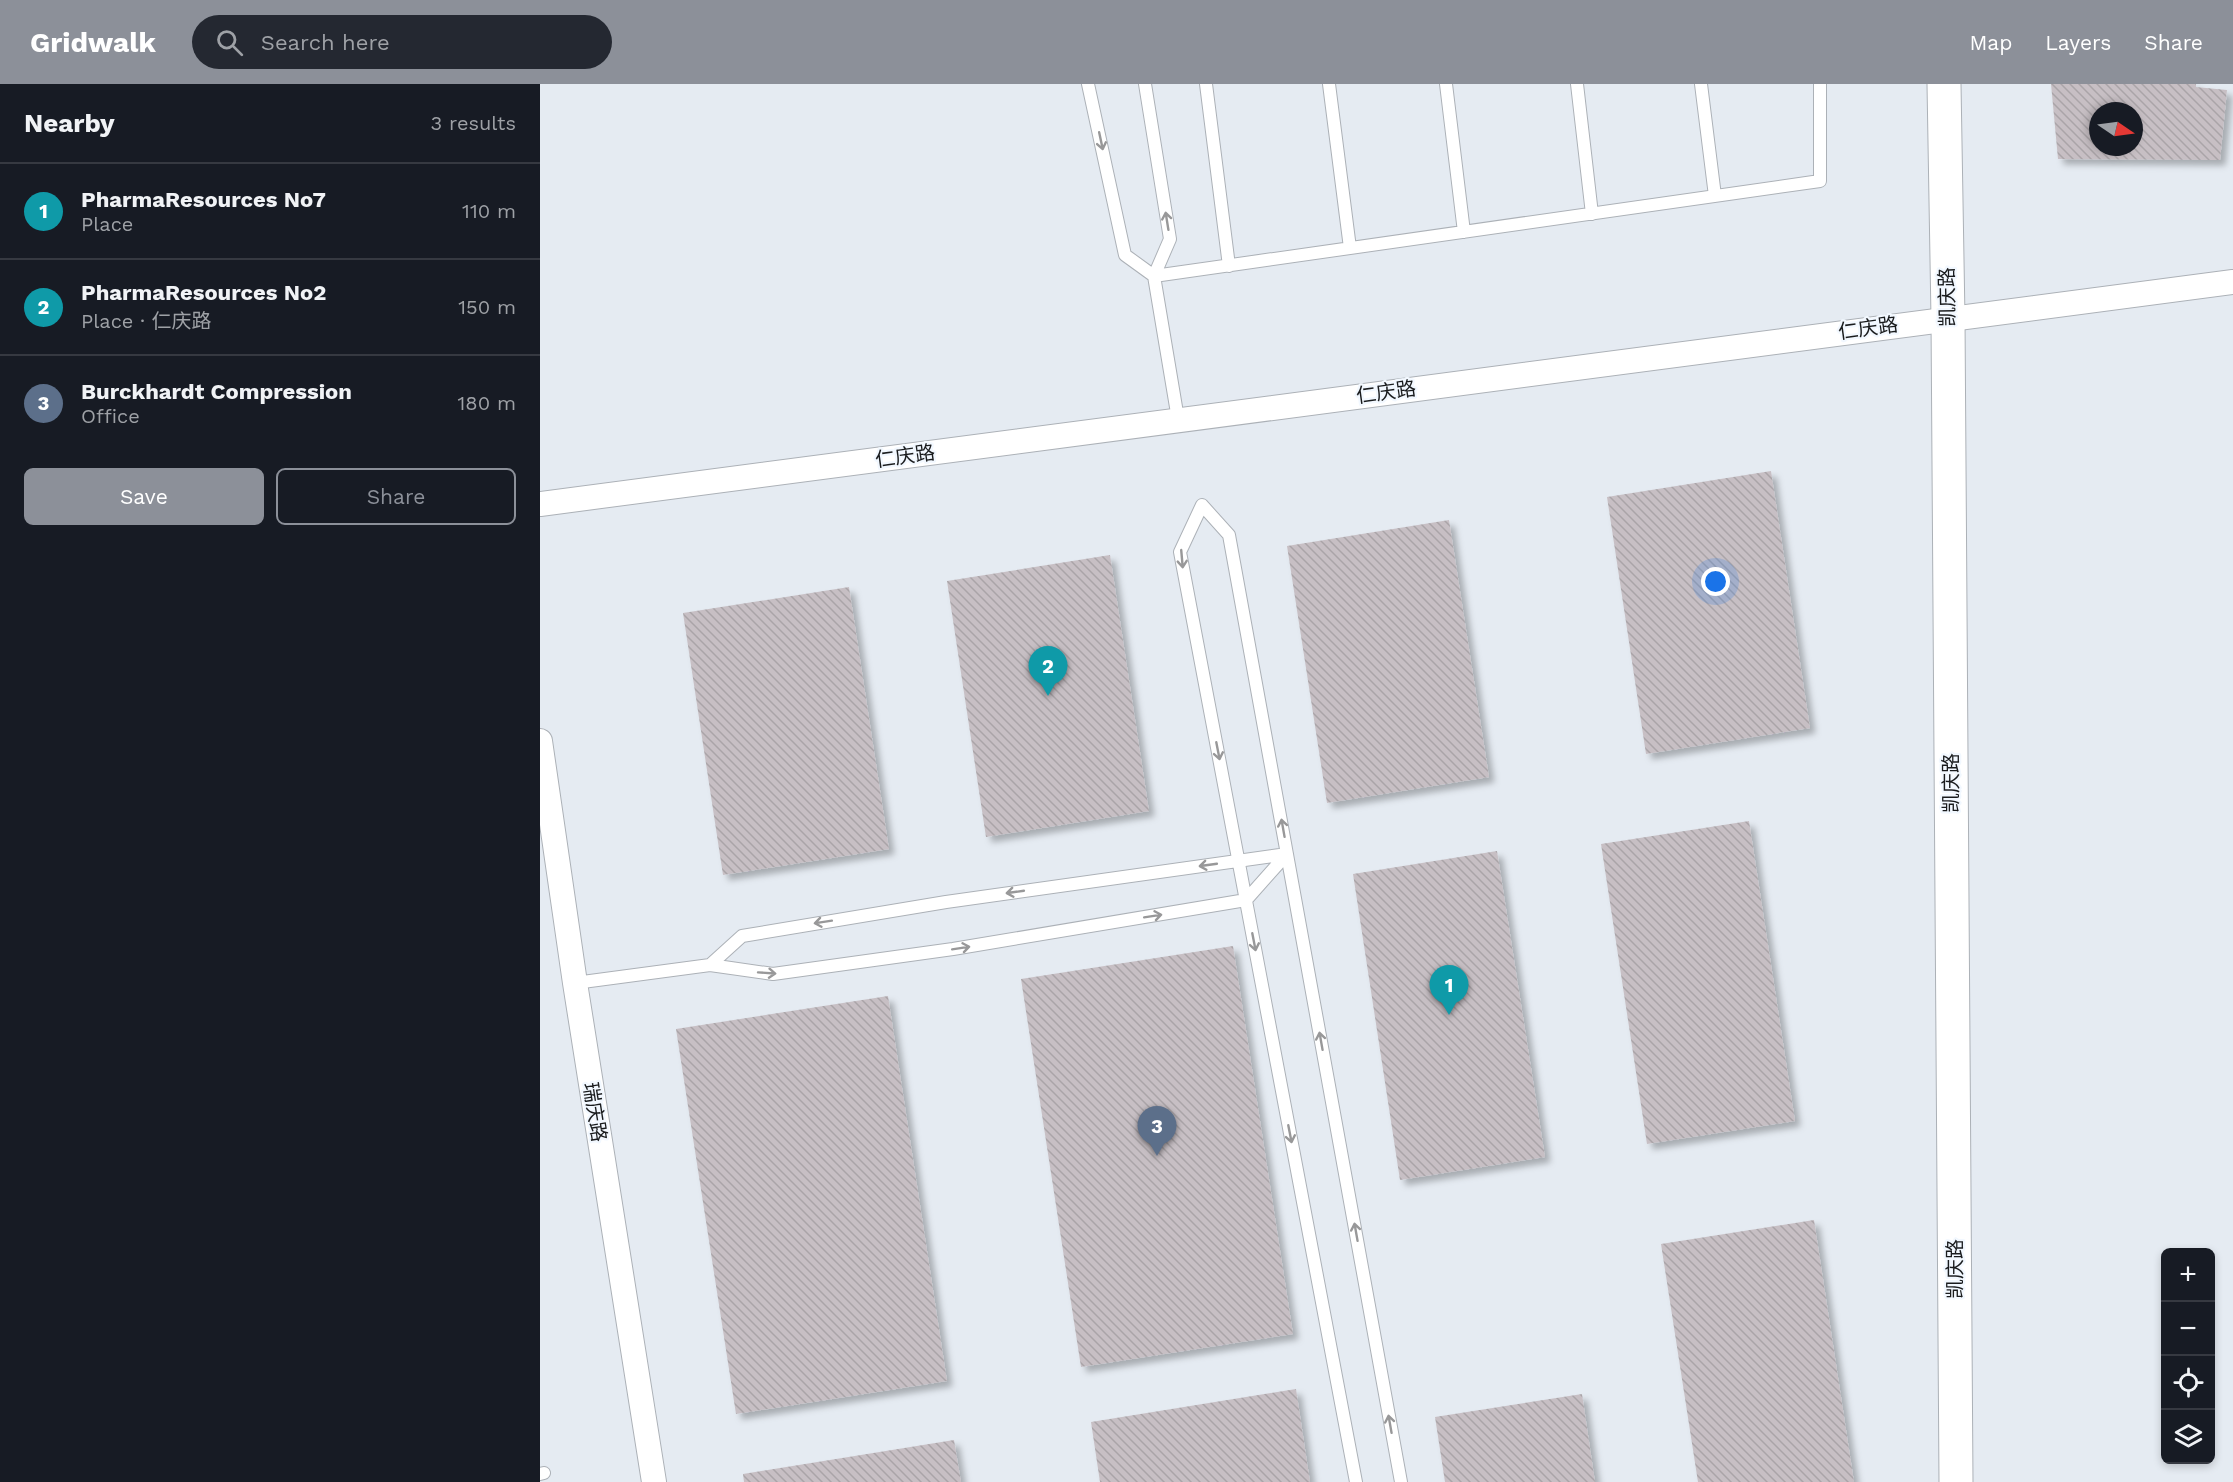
<!DOCTYPE html>
<html lang="en">
<head>
<meta charset="utf-8">
<style>
  body { margin:0; font-family:"Work Sans","Noto Sans SC",sans-serif; background:#242831; color:#f1f3f6 }
  .controls { position:absolute; right:18px; bottom:18px; display:grid; overflow:hidden; border-radius:9px; box-shadow:0 3px 9px #0003 }
  .controls button { width:54px; height:54px; display:grid; place-items:center; padding:0; border:0; border-bottom:2px solid #363941; background:#171b24; color:#f1f3f6; font:30px sans-serif }
  .compass { position:absolute; left:1549px; top:18px; width:54px; height:54px; border-radius:50%; background:#171b24; box-shadow:0 3px 9px #0003; rotate:103deg }
  .you { position:absolute; left:1176px; top:498px; width:21px; height:21px; margin:-15px; border:4px solid #fff; border-radius:50%; background:#1a73e8; box-shadow:0 0 0 9px #1a73e833 }
  .badge { display:grid; place-items:center; width:39px; height:39px; border-radius:50%; background:#8c9099; color:#fff; font-size:20px; font-weight:700 }
  .pin { position:absolute; translate:-50% -50px; filter:drop-shadow(0 2px 3px #0008) }
  .pin::after { content:''; position:absolute; top:32px; width:21px; height:18px; background:inherit; clip-path:polygon(0 0,100% 0,50% 100%) }
  .list { margin:0; padding:0; list-style:none }
  h2 { display:flex; justify-content:space-between; align-items:center; height:78px; margin:0; padding:0 24px; font-size:26px }
  h2 small { font-size:20px; font-weight:400; color:#9ea1a6 }
  .list li { display:grid; grid-template-columns:39px 1fr auto; gap:18px; align-items:center; box-sizing:border-box; height:96px; padding:0 24px; border-top:2px solid #363941 }
  .list b { display:block; font-size:22px; white-space:nowrap }
  .list p { margin:0; font-size:20px; white-space:nowrap; color:#9ea1a6 }
  .list em { font-size:20px; font-style:normal; color:#9ea1a6 }
  .actions { display:flex; gap:12px; padding:18px 24px }
  .actions a { flex:1; padding:14px 0; border:2px solid #8c9099; border-radius:9px; text-align:center; font-size:21px; color:#8c9099 }
  .actions .main { background:#8c9099; color:#fff }
  .icon { flex:none; width:33px; height:33px; fill:none; stroke:currentColor; stroke-width:2; stroke-linecap:round; stroke-linejoin:round }
  .map { position:relative; flex:none; width:1693px; height:1398px; overflow:hidden }
  header { display:flex; align-items:center; gap:36px; box-sizing:border-box; height:84px; padding:0 30px; background:#8c9099; color:#fff }
  header strong { font-size:28px }
  nav { display:flex; gap:33px; margin-inline-start:auto; font-size:21px }
  .search { width:420px; height:54px; background:#242831; display:flex; align-items:center; gap:15px; box-sizing:border-box; padding:0 21px; border-radius:33px; color:#9ea1a6; font-size:22px }
  main { display:flex }
  aside { flex:1; background:#171b24 }
  .map>svg:first-child { display:block }
</style>
</head>
<body>
<header>
<strong>Gridwalk</strong>
<div class="search"><svg class="icon" aria-label="search" viewBox="0 0 24 24"><circle cx="10" cy="10" r="6"/><path d="M15 15l6 6"/></svg>Search here</div>
<nav><a>Map</a><a>Layers</a><a>Share</a></nav>
</header>
<main>
<aside>
<h2>Nearby<small>3 results</small></h2>
<ul class="list">
<li><span class="badge" style="background:#0f9aa8">1</span><div><b>PharmaResources No7</b><p>Place</p></div><em>110 m</em></li>
<li><span class="badge" style="background:#0f9aa8">2</span><div><b>PharmaResources No2</b><p>Place · 仁庆路</p></div><em>150 m</em></li>
<li><span class="badge" style="background:#5c6f8a">3</span><div><b>Burckhardt Compression</b><p>Office</p></div><em>180 m</em></li>
</ul>
<div class="actions"><a class="main">Save</a><a>Share</a></div>
</aside>
<div class="map">
<svg width="1693" height="1398" viewBox="0 0 1693 1398">
  <defs>
    <pattern id="building-back-hatch" width="6" height="6" patternUnits="userSpaceOnUse" patternTransform="scale(1.5)"><rect width="6" height="6" fill="#c7bfc4"/><path d="M-1 5l2 2M0 0l6 6M5-1l2 2" fill="none" stroke="#aaa4a8"/></pattern>
    <filter id="shadow"><feDropShadow dx="5.5" dy="5.5" stdDeviation="3" flood-color="#0004"/></filter>
  </defs>
  <rect width="100%" height="100%" fill="#e5ebf2"/>
  <path fill="url(#building-back-hatch)" fill-rule="evenodd" filter="url(#shadow)" d="M1511,0H1656V3L1687,6L1680,76L1518,75ZM1558,27H1594V63H1558Z
    M1231,387L1270,644L1106,670L1067,413Z
    M909,436L949,693L787,719L747,462Z
    M570,471L609,727L446,753L407,497Z
    M309,503L349,765L183,791L143,529Z
    M1209,737L1255,1037L1107,1060L1061,760Z
    M957,767L1005,1073L860,1096L813,790Z
    M693,862L753,1250L541,1283L481,895Z
    M348,912L407,1297L196,1330L136,945Z
    M1274,1136L1314,1398H1158L1121,1160Z
    M756,1305L770,1398H560L551,1338Z
    M1042,1310L1055,1398H905L895,1333Z
    M414,1356L421,1398H204L203,1390Z"/>
  <g fill="none" stroke-linecap="round" stroke-linejoin="round">
    <g stroke="#acb1b7" stroke-width="14">
      <path id="lane" d="M548,0L585,171L614,192L1280,97V0
        M605,0L630,155L614,192L638,335
        M666,0L689,182
        M789,0L810,164
        M906,0L924,148
        M1037,0L1052,130
        M1161,0L1175,112
        M170,881L202,852L406,818L747,770
        M35,899L170,881L233,890L413,865L706,816L747,770
        M0,1390L4,1389
        M816,1398L640,468L662,421L689,451L861,1398"/>
    </g>
    <g stroke="#acb1b7" stroke-width="26">
      <path id="street" d="M0,420L1693,198
        M0,657L35,899L114,1398"/>
    </g>
    <g stroke="#acb1b7" stroke-width="35">
      <path id="secondary" d="M1404,0L1408,234L1416,1398"/>
    </g>
    <use href="#lane" stroke="#fff" stroke-width="12"/>
    <use href="#street" stroke="#fff" stroke-width="24"/>
    <use href="#secondary" stroke="#fff" stroke-width="33"/>
  </g>
  <defs><path id="oneway-shaft" d="M-6 0H5M1.5-3L5.5 0L1.5 3" fill="none" stroke-width="1.6" stroke-linecap="round" stroke-linejoin="round" transform="scale(1.5)"/></defs>
  <g stroke="#989899">
    <use href="#oneway-shaft" transform="translate(561 57) rotate(78)"/>
    <use href="#oneway-shaft" transform="translate(627 137) rotate(-99)"/>
    <use href="#oneway-shaft" transform="translate(642 475) rotate(85)"/>
    <use href="#oneway-shaft" transform="translate(678 667) rotate(79)"/>
    <use href="#oneway-shaft" transform="translate(743 744) rotate(-100)"/>
    <use href="#oneway-shaft" transform="translate(668 781) rotate(172)"/>
    <use href="#oneway-shaft" transform="translate(475 808) rotate(172)"/>
    <use href="#oneway-shaft" transform="translate(613 832) rotate(-9)"/>
    <use href="#oneway-shaft" transform="translate(283 838) rotate(171)"/>
    <use href="#oneway-shaft" transform="translate(714 858) rotate(79)"/>
    <use href="#oneway-shaft" transform="translate(421 864) rotate(-9)"/>
    <use href="#oneway-shaft" transform="translate(227 889) rotate(4)"/>
    <use href="#oneway-shaft" transform="translate(781 957) rotate(-100)"/>
    <use href="#oneway-shaft" transform="translate(750 1050) rotate(79)"/>
    <use href="#oneway-shaft" transform="translate(816 1148) rotate(-100)"/>
    <use href="#oneway-shaft" transform="translate(850 1340) rotate(-100)"/>
  </g>
  <g text-anchor="middle" dominant-baseline="central" stroke-width="4.5" stroke-linejoin="round" paint-order="stroke">
    <g font-size="20" fill="#191b1d" stroke="#f2f8ff">
      <text transform="translate(1407 213) rotate(-91)">凯庆路</text>
      <text transform="translate(1328 244) rotate(-8)">仁庆路</text>
      <text transform="translate(846 308) rotate(-8)">仁庆路</text>
      <text transform="translate(365 372) rotate(-8)">仁庆路</text>
      <text transform="translate(1411 699) rotate(-90)">凯庆路</text>
      <text transform="translate(55 1028) rotate(81)">瑞庆路</text>
      <text transform="translate(1415 1185) rotate(-90)">凯庆路</text>
    </g>
  </g>
</svg>
<div class="controls">
<button>+</button>
<button>−</button>
<button><svg class="icon" aria-label="locate" viewBox="0 0 24 24"><circle cx="12" cy="12" r="6"/><path d="M12 2v4M12 18v4M2 12h4M18 12h4"/></svg></button>
<button><svg class="icon" aria-label="layers" viewBox="0 0 24 24"><path d="M12 4l9 5-9 5-9-5zM3 14l9 5 9-5"/></svg></button>
</div>
<svg class="compass" viewBox="-18 -18 36 36"><path d="M0-13l5 13h-10z" fill="#e53935"/><path d="M0 13l5-13h-10z" fill="#9ea1a6"/></svg>
<div class="you"></div>
<div class="pin badge" style="left:909px;top:931px;background:#0f9aa8">1</div>
<div class="pin badge" style="left:508px;top:612px;background:#0f9aa8">2</div>
<div class="pin badge" style="left:617px;top:1072px;background:#5c6f8a">3</div>
</div>
</main>
</body>
</html>
